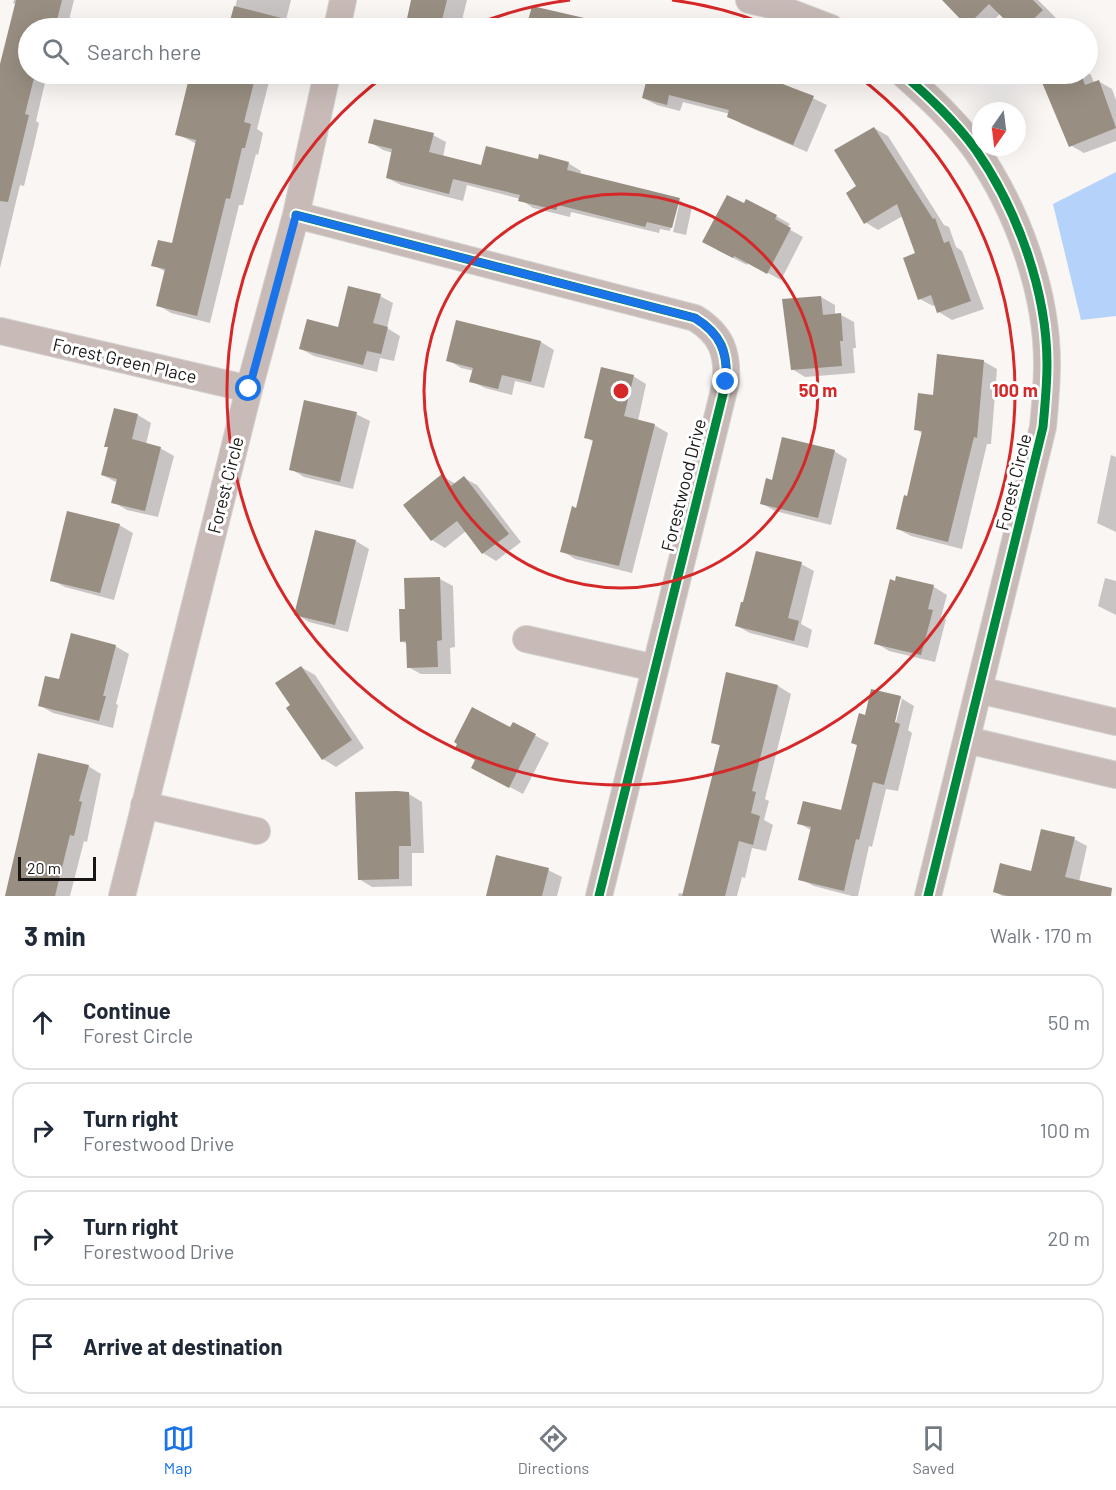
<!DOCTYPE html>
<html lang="en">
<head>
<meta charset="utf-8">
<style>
  body { margin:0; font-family:Barlow,sans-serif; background:#f6f6f7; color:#1f2937 }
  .compass { position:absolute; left:972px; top:102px; width:54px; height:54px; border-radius:50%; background:#fff; box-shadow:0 6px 24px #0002; rotate:194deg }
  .scale { position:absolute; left:18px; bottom:15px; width:78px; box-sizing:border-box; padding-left:6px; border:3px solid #191716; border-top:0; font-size:16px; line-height:21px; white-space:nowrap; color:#191716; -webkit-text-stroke:4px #fff; paint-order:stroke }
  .stop { position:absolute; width:18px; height:18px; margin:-14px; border:4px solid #1a73e8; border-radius:50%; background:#fff }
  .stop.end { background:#1a73e8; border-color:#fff; box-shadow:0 2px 6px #0008 }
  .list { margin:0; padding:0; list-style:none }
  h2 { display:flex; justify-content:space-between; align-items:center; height:78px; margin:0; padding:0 24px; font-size:26px }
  h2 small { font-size:20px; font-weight:400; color:#747a83 }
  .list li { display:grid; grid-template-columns:39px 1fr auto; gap:18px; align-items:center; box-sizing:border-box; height:96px; margin:0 12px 12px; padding:0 12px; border:2px solid #e0e1e3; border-radius:18px }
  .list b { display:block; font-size:22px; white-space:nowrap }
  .list p { margin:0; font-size:20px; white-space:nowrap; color:#747a83 }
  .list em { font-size:20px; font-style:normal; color:#747a83 }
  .icon { flex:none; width:33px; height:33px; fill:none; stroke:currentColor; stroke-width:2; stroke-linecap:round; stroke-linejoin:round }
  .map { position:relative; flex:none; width:1116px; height:896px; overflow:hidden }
  .search { position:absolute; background:#fff; box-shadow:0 6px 24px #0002; left:18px; right:18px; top:18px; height:66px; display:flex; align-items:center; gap:15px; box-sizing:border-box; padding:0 21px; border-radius:33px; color:#747a83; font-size:22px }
  .sheet { height:510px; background:#fff }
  nav { display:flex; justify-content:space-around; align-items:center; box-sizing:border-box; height:84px; border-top:2px solid #e0e1e3; background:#fff; font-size:16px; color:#747a83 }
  nav a { display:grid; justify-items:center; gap:3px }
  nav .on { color:#1a73e8 }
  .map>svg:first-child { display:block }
</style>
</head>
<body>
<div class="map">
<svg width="1116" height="896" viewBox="0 0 1116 896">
  <rect width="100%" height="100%" fill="#f9f6f4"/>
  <path fill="#b5d3fa" d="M1116,172V316L1081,320L1053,204Z"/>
  <path fill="#0003" fill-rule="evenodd" d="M14,0H74L69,20L61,18L58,28H28V74H47L36,121L39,123L34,145L24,186L20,185L0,268V68L16,4L13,3Z
    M237,0H291L284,28H230Z
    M413,0H467L460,28H406Z
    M951,0H1038L1056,18L1045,28H1015L1000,14L985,28H974L968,25Z
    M533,8L584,20L585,18L618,28H528Z
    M1088,73L1091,75L1094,83L1098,81L1112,89L1116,100V141L1084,153L1070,145L1043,81L1062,74Z
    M204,74H271L257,129L263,133L258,155L256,154L243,205H239L210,323L171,313L158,305L166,272L153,265L173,245L197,144L177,134L195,112Z
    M431,74H465L462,84L440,79Z
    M628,74H752L782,86L783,84L827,105L807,152L742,124L729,116L730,114L683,102L680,111L657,105L643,98L648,78Z
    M874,128L888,136L944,225L949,227L956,247L962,251L984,309L952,320L939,312L936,305L933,306L920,299L917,254L903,216L878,230L865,222L858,187Z
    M433,135L446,142L443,157L482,167L539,161L568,163L581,171L580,175L679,200L692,207L686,235L673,232L680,201H677L670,231L660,229L659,233L571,212L570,217L533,208L520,199L467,185L463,201L401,185L387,178L393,153L383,150L370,142Z
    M776,216L790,224L787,228L803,237L781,280L748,262L747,265L717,250Z
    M380,296L393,303L387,328L400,336L394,361L380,358L377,372L314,356L301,349L339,329Z
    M821,297L835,305V315H841L854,322L856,348H853L855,373L805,377L792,369L784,300Z
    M541,342L554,350L544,388L515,381L512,395L485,388L471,381L474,371L461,368L448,360Z
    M983,361L997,369L991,444H987L962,549L911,536L898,529L908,498L923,434L916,429L934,397Z
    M633,376L646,384L638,421L654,425L668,433L632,573L575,559L562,551L577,509L594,442L585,437Z
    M115,410L138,415L151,423L146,444L160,448L174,456L158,517L127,510L113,502L118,483L102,475L109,448Z
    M356,414L370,421L353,489L304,477L291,469Z
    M834,451L847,459L831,525L775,511L761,503L773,482Z
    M1111,455L1116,457V532L1097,523Z
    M442,476L456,484L464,478L477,485L521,542L496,561L483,553L466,531L445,548L432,540Z
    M119,525L133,533L114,600L65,587L52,580Z
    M356,541L369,549L348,632L309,622L296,614Z
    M801,564L814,571L801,624L812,630L808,648L750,633L737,626Z
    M897,578L934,587L947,595L941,617L946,619L935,662L889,651L876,643Z
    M1105,578L1116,581V615L1098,606Z
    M440,579L453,586L455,647L450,648L451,674H421L408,667L407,644L401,641L407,610Z
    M115,646L129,654L116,704L118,705L113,728L53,713L39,705L60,681Z
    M301,667L315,675L364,748L336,767L323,759L292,706Z
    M727,674L778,686L791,694L765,799L769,801L764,820L773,825L766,851L752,848L745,878L742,877L737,896H678L679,893L684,894L720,746L713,742Z
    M872,691L901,698L914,706L908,730L912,733L898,791L886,789L872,847L869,846L858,896H852L814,886L800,879L812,831L799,823L842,812ZM899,699H902L894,730L892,729Z
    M514,724L549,743L523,794L487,775L477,760L511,729Z
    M88,766L101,774L87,842L84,841L70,896H7Z
    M409,794L422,802L424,853H412V886L372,887L359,879Z
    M1074,839L1087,846L1079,882L1090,896H1002L995,892L1032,873Z
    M548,870L562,877L557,896H488Z"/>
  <path fill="#988e81" d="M16,0H62L55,28H28V74H35L25,114L29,115L8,202L0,201V64Z
    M411,0H447L440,28H405Z
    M942,0H1033L1043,10L1024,28H1013L989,4L967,26Z
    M234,6L293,21L292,28H228Z
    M532,6L593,20L592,28H526Z
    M190,74H256L244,122L251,124L245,148H242L230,199L226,198L197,316L156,306L165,269L151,266L158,240L172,243L196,140L175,135Z
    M648,74H756L814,96L793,145L727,117L729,110L669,95L667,105L642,98Z
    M1058,74H1081L1085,85L1099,80L1116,128L1069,147L1041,80Z
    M374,119L434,133L429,152L481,165L486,146L538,159L539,154L569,162L567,170L680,198L672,228L647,222L645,227L558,205L556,210L518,201L520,195L453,179L449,194L386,178L392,149L368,143Z
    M874,127L933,219L935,218L944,243L949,241L971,301L937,313L931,295L918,300L903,258L915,253L897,204L864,224L846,193L856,186L834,150Z
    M727,195L744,203L746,199L777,215L775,219L791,228L767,274L734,256L733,258L702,242Z
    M348,286L381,294L373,323L388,327L381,354L367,351L363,365L299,349L307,319L338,327Z
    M821,296L823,315L841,313L843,341H840L842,366L791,370L782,299Z
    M456,320L541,341L531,382L502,375L498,389L469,382L473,368L446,361Z
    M937,354L984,360L977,438L974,437L948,542L896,529L904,495L907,496L922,431L914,430L918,393L933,395Z
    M601,367L634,375L624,416L655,424L619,566L560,552L572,506L576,508L593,440L584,438Z
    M304,400L357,412L340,482L289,470Z
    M114,408L138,414L132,439L161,447L145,511L111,503L117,479L101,475L108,447H104Z
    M782,437L835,450L818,518L760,504L766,478L772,480Z
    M442,474L451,486L464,476L509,534L482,554L457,521L431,541L403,505Z
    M67,511L120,524L100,593L50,581Z
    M315,530L356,540L335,625L294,615Z
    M756,551L802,562L788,618L799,621L794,641L735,626L741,602H743Z
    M896,576L934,585L928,609L933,610L921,655L874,644L890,579L895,581Z
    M440,577L442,640L437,641L438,667L407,668L406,641L400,642L399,609H405L404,578Z
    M71,633L116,645L103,696H106L99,721L38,706L45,676L59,679Z
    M301,666L352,740L322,760L286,708L290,705L275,683Z
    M726,672L778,685L752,791L756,792L751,813L760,816L753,845L739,841L725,896H682L720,745L711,743Z
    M871,689L901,696L895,722L900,724L884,785L873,782L859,840L856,839L844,891L798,880L811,827L797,824L803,801L841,810L857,745L851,743L859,713L865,715Z
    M472,707L510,727L513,722L536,734L509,788L471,768L475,760L455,748L457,744L454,742Z
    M38,753L89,765L79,801L82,802L74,836L70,835L55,896H5Z
    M397,791L409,792L411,846H399V879L358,880L355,792Z
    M1041,829L1075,837L1065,877L1112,888L1111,896H1007L993,892L1000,863L1031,871Z
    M496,855L549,868L542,896H486Z"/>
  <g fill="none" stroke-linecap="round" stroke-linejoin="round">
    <g stroke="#d4d2d1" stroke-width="28">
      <path id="minor" d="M749,0L771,5L831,28
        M337,28L343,0
        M903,74C929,97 955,121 976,150C1017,209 1047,291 1047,364C1047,385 1045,406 1043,427L928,896
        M296,215L695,318C721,334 728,352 726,382L599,896
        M0,331L249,389
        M526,639L655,668
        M979,690L1116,722
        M967,740L1116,775
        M144,805L257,831
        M122,896L249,389L296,215L327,74"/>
    </g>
    <use href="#minor" stroke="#c8bbb7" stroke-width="26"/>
    <g stroke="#fff" stroke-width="13">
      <path id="cycleway" d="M903,74C929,97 955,121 976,150C1017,209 1047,291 1047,364C1047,385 1045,406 1043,427L928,896
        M296,215L695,318C721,334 728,352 726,382L599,896"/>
    </g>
    <use href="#cycleway" stroke="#00873e" stroke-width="9"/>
  </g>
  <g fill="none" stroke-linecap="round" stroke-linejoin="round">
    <path stroke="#1a73e8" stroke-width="8" d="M249,389L296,215L695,318C721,334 728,353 726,382"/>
  </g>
  <g fill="none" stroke="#d62828" stroke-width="3">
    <circle cx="621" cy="391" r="197"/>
    <path d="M467 28A394 394 0 0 1 570 0M672 0A394 394 0 0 1 775 28M855 74A394 394 0 1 1 387 74"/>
  </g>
  <g text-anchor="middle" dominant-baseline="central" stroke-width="6" stroke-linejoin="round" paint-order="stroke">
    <g font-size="18" fill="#191716" stroke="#fff">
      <text transform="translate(125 360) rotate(13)">Forest Green Place</text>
      <text transform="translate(1013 482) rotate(-76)">Forest Circle</text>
      <text transform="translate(225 485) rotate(-76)">Forest Circle</text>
      <text transform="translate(683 485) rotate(-76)">Forestwood Drive</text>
    </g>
  </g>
  <circle cx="621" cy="391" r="9" fill="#d62828" stroke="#fff" stroke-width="3"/>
  <g font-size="18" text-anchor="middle" font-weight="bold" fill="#d62828" stroke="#fff" stroke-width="6" stroke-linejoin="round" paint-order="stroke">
    <text x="818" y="397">50 m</text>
    <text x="1015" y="397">100 m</text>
  </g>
</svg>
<svg class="compass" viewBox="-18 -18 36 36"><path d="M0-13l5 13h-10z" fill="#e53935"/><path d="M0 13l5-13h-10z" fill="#747a83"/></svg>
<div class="scale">20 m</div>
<div class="stop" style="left:249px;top:389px"></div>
<div class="stop end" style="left:726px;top:382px"></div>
<div class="search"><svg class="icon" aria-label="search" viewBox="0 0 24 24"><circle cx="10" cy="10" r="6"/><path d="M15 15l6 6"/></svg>Search here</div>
</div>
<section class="sheet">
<h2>3 min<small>Walk · 170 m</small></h2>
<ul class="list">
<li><svg class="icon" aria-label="ahead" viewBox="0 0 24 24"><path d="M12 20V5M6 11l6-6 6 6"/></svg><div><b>Continue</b><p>Forest Circle</p></div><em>50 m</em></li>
<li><svg class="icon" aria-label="right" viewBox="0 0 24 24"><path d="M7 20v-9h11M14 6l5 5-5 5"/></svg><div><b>Turn right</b><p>Forestwood Drive</p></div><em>100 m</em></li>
<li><svg class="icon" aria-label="right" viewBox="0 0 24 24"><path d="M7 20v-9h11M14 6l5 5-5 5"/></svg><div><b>Turn right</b><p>Forestwood Drive</p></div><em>20 m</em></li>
<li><svg class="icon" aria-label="arrive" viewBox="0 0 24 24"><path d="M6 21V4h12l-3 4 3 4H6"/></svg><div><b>Arrive at destination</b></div></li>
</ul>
</section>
<nav>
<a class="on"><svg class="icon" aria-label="map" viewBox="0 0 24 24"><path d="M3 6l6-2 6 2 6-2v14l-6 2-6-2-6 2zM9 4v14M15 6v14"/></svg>Map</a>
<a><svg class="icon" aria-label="directions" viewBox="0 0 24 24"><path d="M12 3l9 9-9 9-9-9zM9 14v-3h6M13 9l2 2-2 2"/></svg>Directions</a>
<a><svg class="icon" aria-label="saved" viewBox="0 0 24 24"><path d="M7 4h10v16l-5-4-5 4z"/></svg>Saved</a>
</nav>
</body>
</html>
